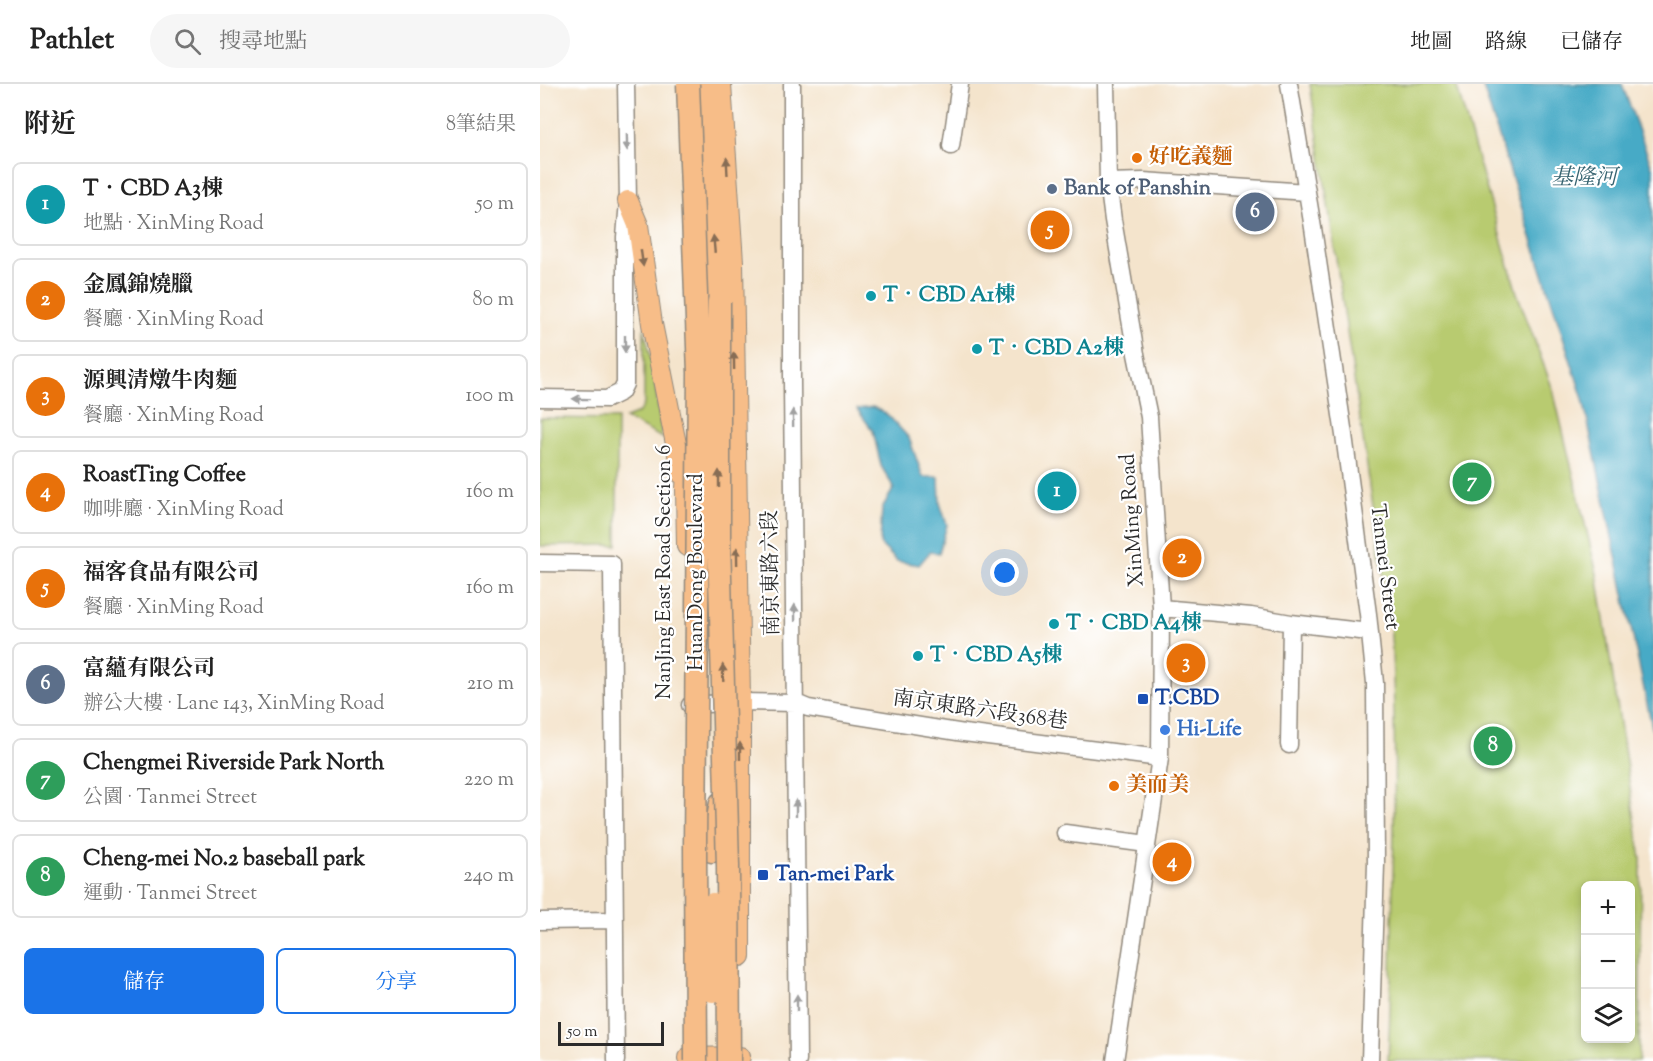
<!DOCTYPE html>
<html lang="zh-TW">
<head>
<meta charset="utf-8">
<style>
  body { margin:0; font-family:"Sorts Mill Goudy","Noto Serif TC",serif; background:#f6f6f6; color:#222 }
  .controls { position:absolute; right:18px; bottom:18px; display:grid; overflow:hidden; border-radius:9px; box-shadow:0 3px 9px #0003 }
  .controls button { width:54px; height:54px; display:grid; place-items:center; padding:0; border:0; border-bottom:2px solid #e0e0e0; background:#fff; color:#222; font:30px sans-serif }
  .scale { position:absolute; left:18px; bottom:15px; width:106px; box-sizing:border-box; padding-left:6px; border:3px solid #2b2b2b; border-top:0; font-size:16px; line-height:21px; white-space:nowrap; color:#2b2b2b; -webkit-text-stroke:4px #fff; paint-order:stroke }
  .you { position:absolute; left:465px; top:489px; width:21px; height:21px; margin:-15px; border:4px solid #fff; border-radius:50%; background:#1a73e8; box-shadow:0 0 0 9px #1a73e833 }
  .badge { display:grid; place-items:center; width:39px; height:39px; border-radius:50%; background:#1a73e8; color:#fff; font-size:20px; font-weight:700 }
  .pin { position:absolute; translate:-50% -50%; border:3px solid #fff; box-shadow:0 2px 6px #0006 }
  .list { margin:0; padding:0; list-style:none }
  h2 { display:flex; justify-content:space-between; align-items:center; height:78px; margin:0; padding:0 24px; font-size:26px }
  h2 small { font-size:20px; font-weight:400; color:#767676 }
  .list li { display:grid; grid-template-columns:39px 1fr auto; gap:18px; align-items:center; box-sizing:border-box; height:84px; margin:0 12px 12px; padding:0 12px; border:2px solid #e0e0e0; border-radius:9px }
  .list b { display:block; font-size:22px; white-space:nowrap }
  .list p { margin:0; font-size:20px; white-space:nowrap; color:#767676 }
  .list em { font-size:20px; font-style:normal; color:#767676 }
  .actions { display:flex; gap:12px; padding:18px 24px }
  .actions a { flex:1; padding:14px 0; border:2px solid #1a73e8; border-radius:9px; text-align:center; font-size:21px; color:#1a73e8 }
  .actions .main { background:#1a73e8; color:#fff }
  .icon { flex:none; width:33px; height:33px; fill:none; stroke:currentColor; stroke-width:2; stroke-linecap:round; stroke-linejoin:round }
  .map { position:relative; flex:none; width:1113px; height:977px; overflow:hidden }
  header { display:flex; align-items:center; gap:36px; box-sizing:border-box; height:84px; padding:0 30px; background:#fff; border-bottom:2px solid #e0e0e0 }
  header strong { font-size:28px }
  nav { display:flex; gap:33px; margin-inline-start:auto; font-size:21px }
  .search { width:420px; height:54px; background:#f6f6f6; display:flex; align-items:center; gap:15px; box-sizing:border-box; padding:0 21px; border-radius:33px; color:#767676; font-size:22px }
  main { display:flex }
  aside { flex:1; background:#fff }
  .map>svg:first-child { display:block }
</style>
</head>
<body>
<header>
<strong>Pathlet</strong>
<div class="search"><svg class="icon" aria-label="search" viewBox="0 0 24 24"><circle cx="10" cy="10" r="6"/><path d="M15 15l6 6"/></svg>搜尋地點</div>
<nav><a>地圖</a><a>路線</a><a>已儲存</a></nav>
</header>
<main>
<aside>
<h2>附近<small>8筆結果</small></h2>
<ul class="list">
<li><span class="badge" style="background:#0f9aa8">1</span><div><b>T．CBD A3棟</b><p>地點 · XinMing Road</p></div><em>50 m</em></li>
<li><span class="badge" style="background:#e8710a">2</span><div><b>金鳳錦燒臘</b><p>餐廳 · XinMing Road</p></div><em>80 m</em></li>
<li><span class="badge" style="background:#e8710a">3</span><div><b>源興清燉牛肉麵</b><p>餐廳 · XinMing Road</p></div><em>100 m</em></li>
<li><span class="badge" style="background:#e8710a">4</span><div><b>RoastTing Coffee</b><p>咖啡廳 · XinMing Road</p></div><em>160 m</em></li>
<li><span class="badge" style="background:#e8710a">5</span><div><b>福客食品有限公司</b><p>餐廳 · XinMing Road</p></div><em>160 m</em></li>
<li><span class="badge" style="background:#5c6f8a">6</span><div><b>富蘊有限公司</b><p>辦公大樓 · Lane 143, XinMing Road</p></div><em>210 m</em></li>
<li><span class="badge" style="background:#2e9e5b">7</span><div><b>Chengmei Riverside Park North</b><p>公園 · Tanmei Street</p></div><em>220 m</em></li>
<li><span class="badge" style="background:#2e9e5b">8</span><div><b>Cheng-mei No.2 baseball park</b><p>運動 · Tanmei Street</p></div><em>240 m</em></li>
</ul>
<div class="actions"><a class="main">儲存</a><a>分享</a></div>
</aside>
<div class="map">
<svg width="1113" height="977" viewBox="0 0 1113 977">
  <rect width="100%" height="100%" fill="#fff"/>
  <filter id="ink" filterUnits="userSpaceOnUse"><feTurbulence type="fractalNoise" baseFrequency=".0167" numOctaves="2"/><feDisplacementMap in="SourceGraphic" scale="12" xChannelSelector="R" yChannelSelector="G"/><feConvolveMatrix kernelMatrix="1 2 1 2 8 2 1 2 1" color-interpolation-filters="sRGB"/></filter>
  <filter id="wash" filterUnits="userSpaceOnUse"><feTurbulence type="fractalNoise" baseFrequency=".008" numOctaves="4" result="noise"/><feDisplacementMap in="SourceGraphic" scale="24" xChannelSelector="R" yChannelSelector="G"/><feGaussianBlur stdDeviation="1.35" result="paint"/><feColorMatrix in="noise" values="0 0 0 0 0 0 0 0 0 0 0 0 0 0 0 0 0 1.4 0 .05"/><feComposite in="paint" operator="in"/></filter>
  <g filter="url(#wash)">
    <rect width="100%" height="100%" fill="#f4e4cc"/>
    <path fill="#b8cb6f" stroke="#727b4d" stroke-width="1.5" fill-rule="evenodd" d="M770,0H916L977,209L1013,306L1057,490L1101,775L1099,977H848C851,915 852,853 853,791C855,706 856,621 850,536ZM1046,802H1090V954H1046Z
      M104,244L113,283L122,354L85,334C94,331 100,330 104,320Z
      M0,334L77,335V461L0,462Z"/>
    <path fill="#46aac6" stroke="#386a78" stroke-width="1.5" d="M942,0H1082L1113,86V648L1043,315Z
      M333,323L348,331L369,354L383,393H399L400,419L407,441L399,469L390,468L379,481L357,477L340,460L342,424L354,404L341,382L333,347L317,325Z"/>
  </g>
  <g filter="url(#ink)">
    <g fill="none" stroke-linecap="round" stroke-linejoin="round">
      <g stroke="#90887c" stroke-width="19">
        <path id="minor" d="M252,0V298L258,977
          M566,0L568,98L573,136L596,270L609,333L621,524L620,674L575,977
          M749,0L773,144L804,351L828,530L835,599L836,780L830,977
          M411,62L420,0
          M568,98L603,97L767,108
          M0,314L67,315L81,308L85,300V153L88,117L86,0
          M0,479L72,480L76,977
          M621,524L711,532L751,539L829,548
          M150,621L200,618L256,619L268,624L424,649L620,674
          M749,661L751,539
          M525,749L607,760
          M0,837L74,836"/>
      </g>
      <g stroke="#90887c" stroke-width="22">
        <path id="major" d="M181,0L193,178L200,618V872
          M88,117L98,141L112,240L142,390
          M147,462L146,405L148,371
          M148,974L200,973"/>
      </g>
      <g stroke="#90887c" stroke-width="25">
        <path id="highway" d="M162,0L179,218
          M172,767L181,719"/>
      </g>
      <use href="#minor" stroke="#fff" stroke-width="16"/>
      <use href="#major" stroke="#f7bd88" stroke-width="20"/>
      <use href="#highway" stroke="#f7bd88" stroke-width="22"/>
      <g stroke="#90887c" stroke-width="25" stroke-linecap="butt">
        <path id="highway-bridge" d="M148,0L159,289L155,762L156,977
          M179,218V457L188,782L189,977
          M173,820V907"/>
      </g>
      <use href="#highway-bridge" stroke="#f7bd88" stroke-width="22"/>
    </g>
    <defs><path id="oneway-solid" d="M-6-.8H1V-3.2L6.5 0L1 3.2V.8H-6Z" transform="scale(1.5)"/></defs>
    <g fill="#a0a0a0">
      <use href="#oneway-solid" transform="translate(87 58) rotate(89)"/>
      <use href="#oneway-solid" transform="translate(85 260) rotate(90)"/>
      <use href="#oneway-solid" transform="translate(41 315) rotate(-179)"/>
      <use href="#oneway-solid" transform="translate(253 334) rotate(-91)"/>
      <use href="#oneway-solid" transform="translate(255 529) rotate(-91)"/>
      <use href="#oneway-solid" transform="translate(256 724) rotate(-90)"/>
      <use href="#oneway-solid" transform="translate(257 919) rotate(-90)"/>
    </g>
    <g fill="#876d55">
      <use href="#oneway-solid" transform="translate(187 82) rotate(-93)"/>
      <use href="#oneway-solid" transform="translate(174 160) rotate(-95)"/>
      <use href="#oneway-solid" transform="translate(102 174) rotate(82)"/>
      <use href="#oneway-solid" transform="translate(194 277) rotate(-91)"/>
      <use href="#oneway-solid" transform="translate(179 395) rotate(-90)"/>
      <use href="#oneway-solid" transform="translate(197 472) rotate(-91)"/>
      <use href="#oneway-solid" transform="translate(183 589) rotate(-92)"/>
      <use href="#oneway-solid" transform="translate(200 667) rotate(-90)"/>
    </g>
  </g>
  <g fill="#e8710a" stroke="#fff" stroke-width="2">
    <circle cx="597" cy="74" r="6"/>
    <circle cx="574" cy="702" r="6"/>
  </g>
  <circle fill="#5c6f8a" stroke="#fff" stroke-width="2" cx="512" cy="105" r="6"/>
  <g fill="#0f9aa8" stroke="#fff" stroke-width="2">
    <circle cx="331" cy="212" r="6"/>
    <circle cx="437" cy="265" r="6"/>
    <circle cx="514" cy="540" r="6"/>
    <circle cx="378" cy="572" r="6"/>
  </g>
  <g fill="#1a4fb4" stroke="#fff" stroke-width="2">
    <rect x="597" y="609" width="12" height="12" rx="3"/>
    <rect x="217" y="785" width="12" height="12" rx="3"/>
  </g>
  <circle fill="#3f7fe0" stroke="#fff" stroke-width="2" cx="625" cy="646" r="6"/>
  <g text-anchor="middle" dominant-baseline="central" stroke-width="4.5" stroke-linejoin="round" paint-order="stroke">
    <g font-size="21" font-weight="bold" fill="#c56008" stroke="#fff" text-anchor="start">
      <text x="609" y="74">好吃義麵</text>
      <text x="586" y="702">美而美</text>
    </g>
    <g font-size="21" font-weight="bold" fill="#4e5e75" stroke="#fff" text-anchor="start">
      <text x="524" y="105">Bank of Panshin</text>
    </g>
    <g font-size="21" font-weight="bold" fill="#0d838f" stroke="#fff" text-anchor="start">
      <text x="343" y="212">T．CBD A1棟</text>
      <text x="449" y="265">T．CBD A2棟</text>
      <text x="526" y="540">T．CBD A4棟</text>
      <text x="390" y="572">T．CBD A5棟</text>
    </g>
    <g font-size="21" fill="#2b2b2b" stroke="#fff">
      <text transform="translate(593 436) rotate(-94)">XinMing Road</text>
      <text transform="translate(844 483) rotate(83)">Tanmei Street</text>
      <text transform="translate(125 488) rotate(-90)">NanJing East Road Section 6</text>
      <text transform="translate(157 488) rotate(-90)">HuanDong Boulevard</text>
      <text transform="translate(232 489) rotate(-91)">南京東路六段</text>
      <text transform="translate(440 627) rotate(8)">南京東路六段368巷</text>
    </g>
    <g font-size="21" font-weight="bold" fill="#164399" stroke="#fff" text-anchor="start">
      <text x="615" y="615">T.CBD</text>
      <text x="235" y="791">Tan-mei Park</text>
    </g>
    <g font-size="21" font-weight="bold" fill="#366cbe" stroke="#fff" text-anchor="start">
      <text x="637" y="646">Hi-Life</text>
    </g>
    <g font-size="22" font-style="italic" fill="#376471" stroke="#fff">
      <text x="1044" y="95">基隆河</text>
    </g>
  </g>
</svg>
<div class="controls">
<button>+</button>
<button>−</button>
<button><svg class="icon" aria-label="layers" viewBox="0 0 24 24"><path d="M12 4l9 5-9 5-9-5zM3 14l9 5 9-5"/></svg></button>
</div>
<div class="scale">50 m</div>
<div class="you"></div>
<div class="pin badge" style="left:517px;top:407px;background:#0f9aa8">1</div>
<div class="pin badge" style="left:642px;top:474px;background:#e8710a">2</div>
<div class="pin badge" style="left:646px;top:579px;background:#e8710a">3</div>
<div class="pin badge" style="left:632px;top:778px;background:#e8710a">4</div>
<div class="pin badge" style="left:510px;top:146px;background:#e8710a">5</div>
<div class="pin badge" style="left:715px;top:128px;background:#5c6f8a">6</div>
<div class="pin badge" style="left:932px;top:398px;background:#2e9e5b">7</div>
<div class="pin badge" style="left:953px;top:662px;background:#2e9e5b">8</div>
</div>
</main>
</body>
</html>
